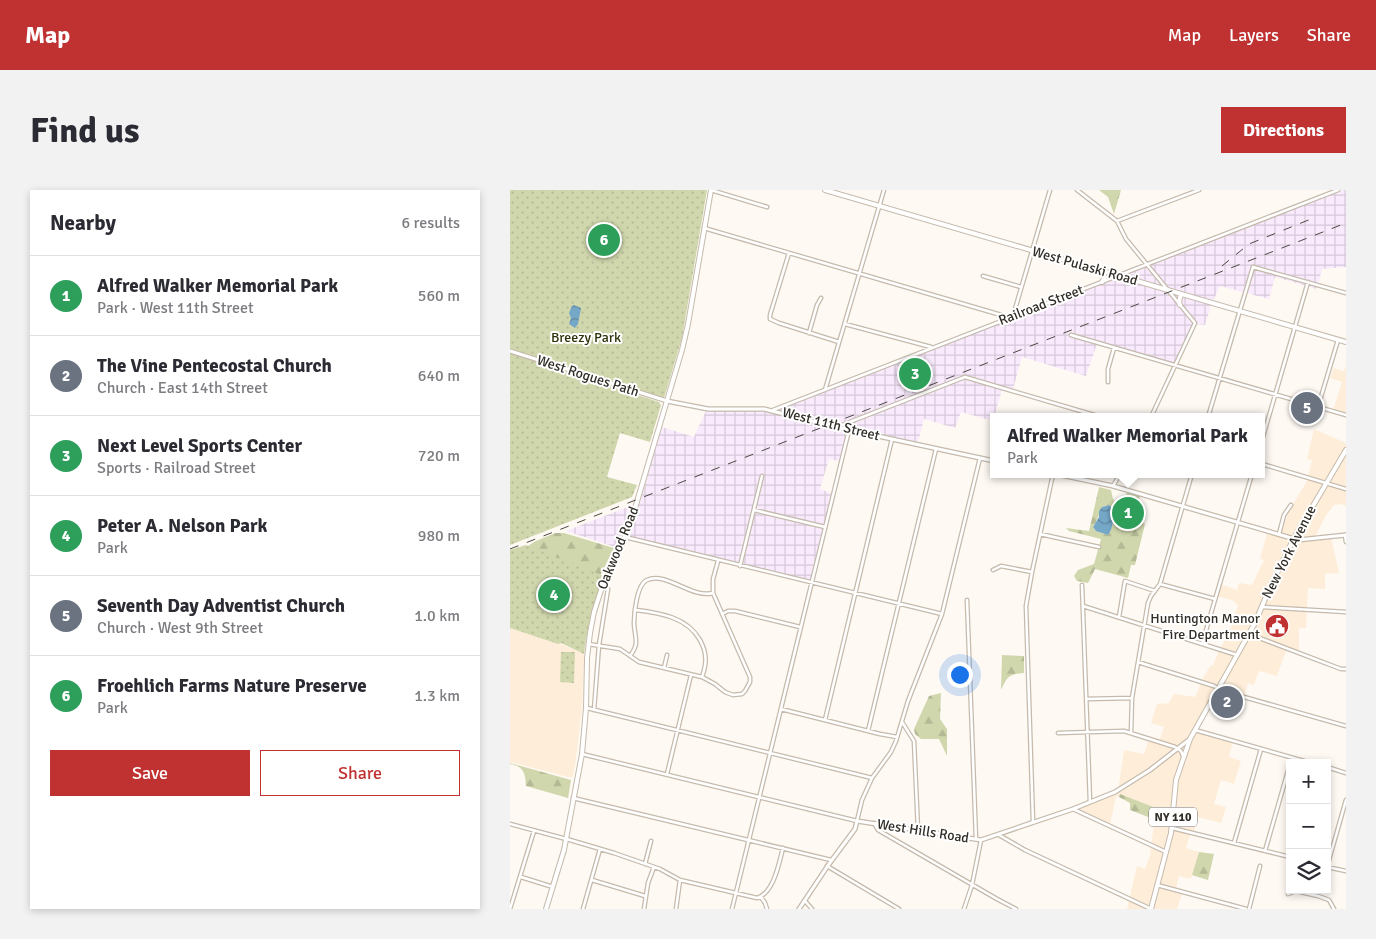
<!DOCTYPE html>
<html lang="en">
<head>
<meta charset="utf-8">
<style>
  body { margin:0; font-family:Signika,sans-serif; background:#f2f2f3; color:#2b2b33 }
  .controls { position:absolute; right:15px; bottom:15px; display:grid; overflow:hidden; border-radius:0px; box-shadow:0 2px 8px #0003 }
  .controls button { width:45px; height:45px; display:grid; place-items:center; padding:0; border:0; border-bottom:1px solid #e1e1e2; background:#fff; color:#2b2b33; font:25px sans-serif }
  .you { position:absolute; left:449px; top:484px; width:18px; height:18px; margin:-12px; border:4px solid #fff; border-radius:50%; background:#1a73e8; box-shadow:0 0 0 8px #1a73e833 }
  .badge { display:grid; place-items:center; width:32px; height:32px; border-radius:50%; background:#c03131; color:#fff; font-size:16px; font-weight:700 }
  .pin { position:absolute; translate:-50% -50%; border:2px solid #fff; box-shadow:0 1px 5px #0006 }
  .popup { position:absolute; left:480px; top:223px; width:275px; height:65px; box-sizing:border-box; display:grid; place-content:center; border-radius:0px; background:#fff; filter:drop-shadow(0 1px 4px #0005); font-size:16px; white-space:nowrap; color:#7c7c81 }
  .popup b { font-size:19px; color:#2b2b33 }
  .popup::after { content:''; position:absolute; left:50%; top:100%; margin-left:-10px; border:10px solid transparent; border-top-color:#fff }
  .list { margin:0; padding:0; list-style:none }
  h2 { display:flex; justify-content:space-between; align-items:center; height:65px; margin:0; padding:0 20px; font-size:21px }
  h2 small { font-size:16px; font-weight:400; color:#7c7c81 }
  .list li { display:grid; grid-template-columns:32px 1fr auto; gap:15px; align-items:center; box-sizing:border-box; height:80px; padding:0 20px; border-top:1px solid #e1e1e2 }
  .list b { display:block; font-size:19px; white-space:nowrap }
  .list p { margin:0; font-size:16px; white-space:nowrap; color:#7c7c81 }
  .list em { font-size:16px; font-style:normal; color:#7c7c81 }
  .actions { display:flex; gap:10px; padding:15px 20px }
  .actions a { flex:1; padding:11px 0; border:1px solid #c03131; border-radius:0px; text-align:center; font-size:18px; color:#c03131 }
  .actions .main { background:#c03131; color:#fff }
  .icon { flex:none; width:28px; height:28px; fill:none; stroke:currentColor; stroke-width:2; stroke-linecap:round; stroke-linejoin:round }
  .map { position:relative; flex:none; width:836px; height:719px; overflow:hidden; border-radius:0px }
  header { display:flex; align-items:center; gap:30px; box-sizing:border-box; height:70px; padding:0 25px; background:#c03131; color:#fff }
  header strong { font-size:24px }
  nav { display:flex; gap:28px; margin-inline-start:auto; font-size:18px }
  .intro { display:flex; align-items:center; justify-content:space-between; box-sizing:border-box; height:120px; padding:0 30px }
  h1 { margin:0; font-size:35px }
  .button { padding:12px 22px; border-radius:0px; background:#c03131; color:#fff; font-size:18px; font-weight:700 }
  main { display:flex; gap:30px; padding:0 30px }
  aside { flex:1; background:#fff; border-radius:0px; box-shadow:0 2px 8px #0003 }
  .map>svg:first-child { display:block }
</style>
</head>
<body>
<header>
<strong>Map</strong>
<nav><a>Map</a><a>Layers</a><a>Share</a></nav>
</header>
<div class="intro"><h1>Find us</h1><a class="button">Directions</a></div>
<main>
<aside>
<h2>Nearby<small>6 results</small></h2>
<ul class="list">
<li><span class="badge" style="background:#2e9e5b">1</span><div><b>Alfred Walker Memorial Park</b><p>Park · West 11th Street</p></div><em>560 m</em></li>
<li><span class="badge" style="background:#6b7280">2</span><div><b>The Vine Pentecostal Church</b><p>Church · East 14th Street</p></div><em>640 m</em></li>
<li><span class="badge" style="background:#2e9e5b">3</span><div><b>Next Level Sports Center</b><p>Sports · Railroad Street</p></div><em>720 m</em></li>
<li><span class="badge" style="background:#2e9e5b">4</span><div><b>Peter A. Nelson Park</b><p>Park</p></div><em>980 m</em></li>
<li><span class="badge" style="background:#6b7280">5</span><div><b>Seventh Day Adventist Church</b><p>Church · West 9th Street</p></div><em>1.0 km</em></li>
<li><span class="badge" style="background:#2e9e5b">6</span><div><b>Froehlich Farms Nature Preserve</b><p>Park</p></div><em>1.3 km</em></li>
</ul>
<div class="actions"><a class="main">Save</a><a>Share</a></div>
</aside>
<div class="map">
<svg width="836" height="719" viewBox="0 0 836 719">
  <defs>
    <pattern id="industrial-grid" width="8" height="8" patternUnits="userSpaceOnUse" patternTransform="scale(1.25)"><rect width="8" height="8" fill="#f9eafd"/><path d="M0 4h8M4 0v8" fill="none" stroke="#d6c9d9"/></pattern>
    <pattern id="forest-firs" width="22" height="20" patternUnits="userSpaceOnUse" patternTransform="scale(1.25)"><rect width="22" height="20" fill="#d1d7ad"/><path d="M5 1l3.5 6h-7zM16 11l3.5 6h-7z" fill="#b4b995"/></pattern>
    <pattern id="park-dots" width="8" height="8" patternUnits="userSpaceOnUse" patternTransform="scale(1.25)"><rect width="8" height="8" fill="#d1d7ad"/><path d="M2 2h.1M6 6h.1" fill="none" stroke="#b4b995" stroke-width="1.8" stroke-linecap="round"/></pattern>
    <pattern id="water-waves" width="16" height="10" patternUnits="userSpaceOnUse" patternTransform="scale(1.25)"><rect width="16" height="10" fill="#75a7c7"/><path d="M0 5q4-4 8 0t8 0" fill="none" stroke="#6188a2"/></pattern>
  </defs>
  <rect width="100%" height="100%" fill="#fef9f3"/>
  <path fill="#feeed9" d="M836,175V225L823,221L832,192L820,188L824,178L834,181Z
    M804,239L836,253V316L831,314L824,315L815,327L804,349L821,347L829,383L815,384V399L798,398L796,438H789V462L777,458L767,486L749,481L744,495L738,493L734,506L714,501L708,498L685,539L723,550L719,567L731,571L724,594L711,590L704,614L716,617L711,633L688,627L684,642H681L676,658L689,662L681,689L669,686L666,699L673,701L667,719H617L627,676L635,679L640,666L645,625L653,628L610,604L609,607L606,606L600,635L565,619L608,600L614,560L634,564L639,549L649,552L654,537L641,533L647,514L659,513L664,504L685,507L694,486L701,475L703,476L708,463L722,436L720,435L728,416L724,411L708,406L712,395L727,400L729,393L742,395L754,370L750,369L758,340L770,343L772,336L777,328L776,326L797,291L802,270L797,269Z
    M0,438L48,454L51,453V454L74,464L72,518L65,576L62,588L0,572Z"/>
  <path fill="url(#industrial-grid)" d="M833,0H836V77L812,79L807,99L765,87L759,109L710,96L701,115L695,135L684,134L664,174L588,151L576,186L512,167L503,199L493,196L483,231L451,222L445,238L414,229L408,252L337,237L329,271L319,269L310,299L321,303L300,391L121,347L105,357L56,341L130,312L152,237L184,247L196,221L253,220L262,222Z"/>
  <path fill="url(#forest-firs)" fill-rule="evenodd" d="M589,0H611L604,24L598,7Z
    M589,297L601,300L603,309L609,316L608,339L619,340L626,328L635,334L625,375H621L618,388L585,379L578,393L567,391L564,386L568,380L584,374L591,349L559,341L556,338L579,341ZM599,315L606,321L604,332L598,345L586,341L583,337C588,330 589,322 594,316Z
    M45,343H54L104,358L90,386L16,357L26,351Z
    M492,465L514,466V483C499,484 497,487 491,500Z
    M431,503L430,529L437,539V566L429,549H411L405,544L404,539L419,506Z
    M0,573L61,590L58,608L16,596C15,584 15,577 0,574Z
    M610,604L656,622L653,628L642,624L638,627L620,620V613L609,607Z
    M689,662L704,664L698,690L682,685Z"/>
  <path fill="url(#park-dots)" d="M0,0H197L172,148L154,208L0,159Z
    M0,163L149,212L151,215L140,252L110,243L97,287L127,295L122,307L0,355Z
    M617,302L630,306L619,344L606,340Z
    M16,355L94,386C85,412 77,437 74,464L51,453L48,454L0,438V360Z
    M51,462H65L64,493L50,492Z"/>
  <path fill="url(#water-waves)" d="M64,115L71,118L68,134L65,138L59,134L61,128L59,123L62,116Z
    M599,315L606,321L601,340L598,345L586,341L583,337L589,327V321L592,317Z"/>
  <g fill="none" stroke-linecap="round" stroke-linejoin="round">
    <g stroke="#c5baac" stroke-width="5">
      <path id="minor" d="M201,0L257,17
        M567,0L607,31L616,49L685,133L641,227
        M607,31L689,0
        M194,38L498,127
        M279,63L260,125V129L269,133L329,152
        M473,86L511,97
        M503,126L540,0
        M335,134L421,157
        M299,143L307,115L311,108
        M561,145L836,225
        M598,192V179L604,158
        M315,200L374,0
        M808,217L828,150
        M263,220L828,0
        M698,227L743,77L836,103
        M327,237L455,187L591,227
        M752,250L798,92
        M752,274L836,299
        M603,296L610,284
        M244,320L315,337
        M530,344L589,357
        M769,344L774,325L781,315
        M835,345L836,352
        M115,347L432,424
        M230,376L252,286
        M483,380L491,376L522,382
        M650,394L705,409
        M572,395L580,612
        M457,410L466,649
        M573,416L727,465
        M752,417L836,422
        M126,420C150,423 177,427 190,450C197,463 197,473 192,487
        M212,424L218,421H225L290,437
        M609,427L615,391L645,401
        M739,444L831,479H836
        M78,454L104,458L110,459L129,472L192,487L205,494L215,502L223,505L232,504L235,501L240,492V487L203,403V389L208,371
        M692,454L742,284
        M120,466C123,462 126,457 126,452C126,445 124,439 124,433C124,423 127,394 137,390C156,381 182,409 203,403
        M628,472L704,496L713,501L836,536
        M154,478L157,465
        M576,509L622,508
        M77,518L362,588
        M271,519L370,544L387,547
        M84,520L89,455L98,399L92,397
        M315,530L382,249
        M392,532L404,551L408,640
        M685,540L801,573
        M358,541L426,259
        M548,543L614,541L665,557L671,561L673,566
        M621,543L622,508L638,413L641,406L650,394L682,284
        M72,564L347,631L352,610L362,588L381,562L386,551L398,511L432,424L470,268
        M817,577L836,583
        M157,584L181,485
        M63,608L321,670
        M836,610L817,677L836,681
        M563,619L656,662
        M523,632L516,416L522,382L543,284
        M364,633L368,640L487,709L506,719
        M0,634L60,650L104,663L150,679L170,690L247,708C264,703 269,673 273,658
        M662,638L780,667
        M489,645L515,660L641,719
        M724,653L751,559
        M755,661L780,574
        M135,674L141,651
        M317,676L389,719
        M11,687L43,697
        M82,690L135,706
        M647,695L736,719
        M778,704L786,701L808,706L819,710L824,719
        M251,707L255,713L257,719
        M295,711L302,719
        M0,719L24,641
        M73,719L90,659
        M134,719L138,693L144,677
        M166,719L170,690
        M222,719L339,240
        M454,719L462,695L471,650
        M739,719L750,676"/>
    </g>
    <g stroke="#c5baac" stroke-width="5.5">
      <path id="tertiary" d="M0,161L157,211L198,219H254L326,237L484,271
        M546,284L603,296L788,350L836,345
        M289,719L319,674L345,639L347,631L471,650L563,619L605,602L640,580L680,549"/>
    </g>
    <g stroke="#c5baac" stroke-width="6">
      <path id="secondary" d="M315,0L836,152
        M591,81L595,87L592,92
        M670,115L669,112L671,104
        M36,719L54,660L72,564L76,518L77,468L80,443L84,422L93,394L112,354L123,325L172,160L178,134L201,0"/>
    </g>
    <g stroke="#c5baac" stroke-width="6">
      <path id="primary" d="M641,719L661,643L666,590L680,549L745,433L760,397L784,348L836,260"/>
    </g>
    <use href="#minor" stroke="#fff" stroke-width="2.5"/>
    <use href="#tertiary" stroke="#fff" stroke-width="3"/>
    <use href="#secondary" stroke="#fff" stroke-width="4"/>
    <use href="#primary" stroke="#fff" stroke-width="4"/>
    <path stroke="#4c4842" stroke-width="1" stroke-dasharray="9 9" stroke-linecap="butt" d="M712,76L739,54L801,29
      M0,359L836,33"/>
  </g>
  <defs>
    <g id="civic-disc" transform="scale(1.25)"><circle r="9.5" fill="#c03131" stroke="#fff"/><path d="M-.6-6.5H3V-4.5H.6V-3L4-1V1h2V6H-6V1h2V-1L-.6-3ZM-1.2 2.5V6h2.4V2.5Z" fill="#fff"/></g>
  </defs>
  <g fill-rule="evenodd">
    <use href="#civic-disc" x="767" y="436"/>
  </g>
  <g text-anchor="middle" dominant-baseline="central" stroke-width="4" stroke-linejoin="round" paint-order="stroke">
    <rect fill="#fff" stroke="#6f6c68" stroke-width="1" x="639" y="617.5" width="48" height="19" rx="4"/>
    <g font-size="12" font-weight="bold" fill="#312d27">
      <text x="663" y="627">NY 110</text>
    </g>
    <g font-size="14" fill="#312d27" stroke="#fff">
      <text transform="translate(575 76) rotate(16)">West Pulaski Road</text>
      <text transform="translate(531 115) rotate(-21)">Railroad Street</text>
      <text transform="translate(78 186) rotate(18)">West Rogues Path</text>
      <text transform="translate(321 234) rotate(14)">West 11th Street</text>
      <text transform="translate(108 358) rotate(-68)">Oakwood Road</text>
      <text transform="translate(779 362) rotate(-63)">New York Avenue</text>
      <text transform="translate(413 641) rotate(9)">West Hills Road</text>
    </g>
    <g font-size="14" fill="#2e3107" stroke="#fff">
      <text x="76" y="147">Breezy Park</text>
    </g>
    <g font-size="14" fill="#312d27" stroke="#fff" text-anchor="end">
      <text x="750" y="428">Huntington Manor<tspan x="750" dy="16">Fire Department</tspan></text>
    </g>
  </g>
</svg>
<div class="controls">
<button>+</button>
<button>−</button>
<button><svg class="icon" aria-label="layers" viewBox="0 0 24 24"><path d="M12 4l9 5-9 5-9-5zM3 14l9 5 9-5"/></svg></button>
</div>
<div class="you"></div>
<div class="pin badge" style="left:618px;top:323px;background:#2e9e5b">1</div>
<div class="popup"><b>Alfred Walker Memorial Park</b>Park</div>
<div class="pin badge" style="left:717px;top:512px;background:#6b7280">2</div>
<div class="pin badge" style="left:405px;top:184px;background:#2e9e5b">3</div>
<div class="pin badge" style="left:44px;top:405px;background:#2e9e5b">4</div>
<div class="pin badge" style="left:797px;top:218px;background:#6b7280">5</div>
<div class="pin badge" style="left:94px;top:50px;background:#2e9e5b">6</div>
</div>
</main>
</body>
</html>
